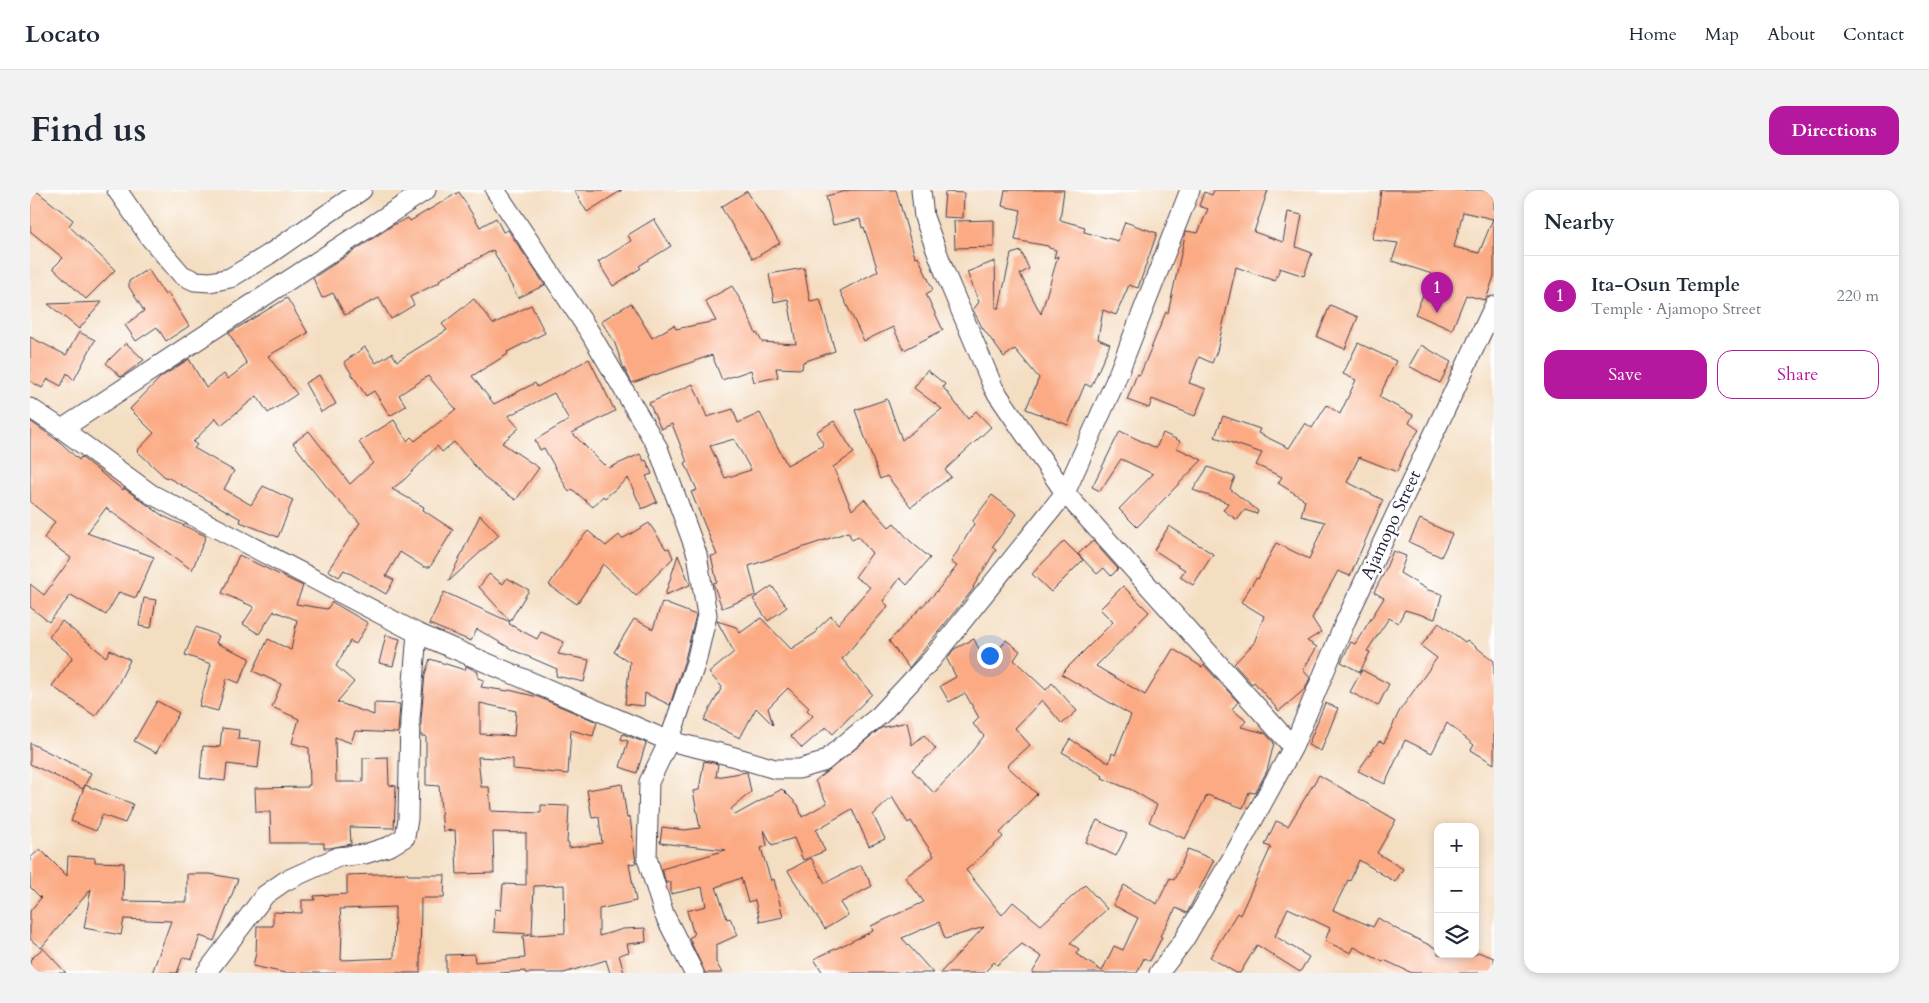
<!DOCTYPE html>
<html lang="en">
<head>
<meta charset="utf-8">
<style>
  body { margin:0; font-family:Cardo,serif; background:#f2f2f3; color:#1f2937 }
  .controls { position:absolute; right:15px; bottom:15px; display:grid; overflow:hidden; border-radius:10px; box-shadow:0 2px 8px #0003 }
  .controls button { width:45px; height:45px; display:grid; place-items:center; padding:0; border:0; border-bottom:1px solid #e0e1e3; background:#fff; color:#1f2937; font:25px sans-serif }
  .you { position:absolute; left:959px; top:465px; width:18px; height:18px; margin:-12px; border:4px solid #fff; border-radius:50%; background:#1a73e8; box-shadow:0 0 0 8px #1a73e833 }
  .badge { display:grid; place-items:center; width:32px; height:32px; border-radius:50%; background:#b5179e; color:#fff; font-size:16px; font-weight:700 }
  .pin { position:absolute; translate:-50% -41px; filter:drop-shadow(0 1px 2px #0008) }
  .pin::after { content:''; position:absolute; top:26px; width:18px; height:15px; background:inherit; clip-path:polygon(0 0,100% 0,50% 100%) }
  .list { margin:0; padding:0; list-style:none }
  h2 { display:flex; justify-content:space-between; align-items:center; height:65px; margin:0; padding:0 20px; font-size:21px }
  h2 small { font-size:16px; font-weight:400; color:#747a83 }
  .list li { display:grid; grid-template-columns:32px 1fr auto; gap:15px; align-items:center; box-sizing:border-box; height:80px; padding:0 20px; border-top:1px solid #e0e1e3 }
  .list b { display:block; font-size:19px; white-space:nowrap }
  .list p { margin:0; font-size:16px; white-space:nowrap; color:#747a83 }
  .list em { font-size:16px; font-style:normal; color:#747a83 }
  .actions { display:flex; gap:10px; padding:15px 20px }
  .actions a { flex:1; padding:11px 0; border:1px solid #b5179e; border-radius:15px; text-align:center; font-size:18px; color:#b5179e }
  .actions .main { background:#b5179e; color:#fff }
  .icon { flex:none; width:28px; height:28px; fill:none; stroke:currentColor; stroke-width:2; stroke-linecap:round; stroke-linejoin:round }
  .map { position:relative; flex:none; width:1464px; height:783px; overflow:hidden; border-radius:15px }
  header { display:flex; align-items:center; gap:30px; box-sizing:border-box; height:70px; padding:0 25px; background:#fff; border-bottom:1px solid #e0e1e3 }
  header strong { font-size:24px }
  nav { display:flex; gap:28px; margin-inline-start:auto; font-size:18px }
  .intro { display:flex; align-items:center; justify-content:space-between; box-sizing:border-box; height:120px; padding:0 30px }
  h1 { margin:0; font-size:35px }
  .button { padding:12px 22px; border-radius:15px; background:#b5179e; color:#fff; font-size:18px; font-weight:700 }
  main { display:flex; gap:30px; padding:0 30px }
  aside { flex:1; background:#fff; border-radius:15px; box-shadow:0 2px 8px #0003 }
  .map>svg:first-child { display:block }
</style>
</head>
<body>
<header>
<strong>Locato</strong>
<nav><a>Home</a><a>Map</a><a>About</a><a>Contact</a></nav>
</header>
<div class="intro"><h1>Find us</h1><a class="button">Directions</a></div>
<main>
<div class="map">
<svg width="1464" height="783" viewBox="0 0 1464 783">
  <rect width="100%" height="100%" fill="#fff"/>
  <filter id="ink" filterUnits="userSpaceOnUse"><feTurbulence type="fractalNoise" baseFrequency=".02" numOctaves="2"/><feDisplacementMap in="SourceGraphic" scale="10" xChannelSelector="R" yChannelSelector="G"/><feConvolveMatrix kernelMatrix="1 2 1 2 8 2 1 2 1" color-interpolation-filters="sRGB"/></filter>
  <filter id="wash" filterUnits="userSpaceOnUse"><feTurbulence type="fractalNoise" baseFrequency=".0096" numOctaves="4" result="noise"/><feDisplacementMap in="SourceGraphic" scale="20" xChannelSelector="R" yChannelSelector="G"/><feGaussianBlur stdDeviation="1.12" result="paint"/><feColorMatrix in="noise" values="0 0 0 0 0 0 0 0 0 0 0 0 0 0 0 0 0 1.4 0 .05"/><feComposite in="paint" operator="in"/></filter>
  <g filter="url(#wash)">
    <rect width="100%" height="100%" fill="#f4dec2"/>
    <g id="blocks">
      <path fill="#fbaa83" fill-rule="evenodd" d="M0,0H5L43,30L39,36L85,80L56,109L23,78L33,68L0,41Z
        M544,0H592L557,22Z
        M820,0H866L885,67L888,66L903,100L896,104L913,140L874,160L863,137L834,151L810,101L848,81L834,37L832,38L830,29L803,35L796,6Z
        M975,0H1034L1030,30L1055,37L1054,42L1088,51L1095,32L1127,43L1108,98L1099,95L1086,125L1073,120L1068,149L1080,154L1061,197L1055,194L1038,235L996,219L1009,188L985,159L974,167L952,137L943,120L949,112L937,82L965,71L966,118H969L981,64L991,61L999,79L990,84L1011,124L1028,66L1024,68L1026,60L1019,58L1018,56L985,50L991,20L972,16Z
        M1184,0H1238L1224,42L1253,52L1258,22L1272,25L1266,57L1282,63L1274,86L1250,78L1245,91L1206,77L1187,161L1182,173L1169,167L1159,193L1176,199L1165,226L1122,209L1119,218L1097,210L1107,184L1110,185L1136,122L1138,123L1156,41L1168,43L1178,19L1169,16L1174,2L1182,5Z
        M1351,0H1464V86L1457,107L1454,110L1436,105L1422,140L1385,124L1402,84L1362,71L1368,53L1344,50L1342,48L1347,31ZM1433,22L1463,29L1449,63L1424,57Z
        M717,1L750,53L723,69L691,17Z
        M429,2L450,37L466,28L473,42L478,40L515,95L488,108L463,60L409,90L410,92L380,107L384,115L361,129L349,108L315,125L303,103L292,108L283,88L363,35L378,28L380,31Z
        M915,2L934,3L933,28L913,27Z
        M624,29L641,56L609,76L611,78L583,96L568,72L601,51L598,45Z
        M964,30V57L925,58L924,31Z
        M774,78L780,111L790,109L805,161L773,172L772,179L746,178L748,187L724,192L721,180L692,190L682,165L602,193L593,176L584,151L571,131L601,113L622,148L644,135L646,139L686,131L675,111L702,96L714,116L726,144L727,143L732,152L766,154L758,109L744,112L739,84Z
        M118,79L135,105L138,103L159,136L136,151L127,137L106,151L95,135L114,121L99,97V91Z
        M257,108L278,143L238,166L267,204L238,223L227,206L191,235L186,228L163,252L167,255L164,258L204,281L194,299L221,315L233,296L263,310L248,347L210,332L211,329L137,287L136,288L107,261L124,243L100,219L131,187L159,169L176,198L194,184L198,189L217,174L199,143Z
        M444,109L463,134L501,115L515,143L477,162L478,164L442,186L464,214L505,193L507,197L559,169L585,221L542,243L574,275L575,274L579,278L610,264L614,271L616,270L622,284L616,286L627,312L612,319L598,288L575,308L573,306L563,317L542,299L539,302L514,258L510,260L505,250L539,230L524,203L478,226L489,238L472,253L509,278L486,310L457,290L424,252L412,262L407,256L375,289L362,299L394,317L393,320L423,340L400,377H394L370,362L356,386L364,390L356,404L314,380L309,387L298,380L330,333L303,305L263,253L279,241L320,294L343,273L329,252L364,230L377,251L381,247L385,251L426,219L398,186L369,205L376,216L360,226L344,201L336,206L314,172L335,157L346,173L362,163L367,171L417,140L412,134Z
        M72,112L49,139L18,114Z
        M1300,115L1328,127L1315,159L1287,147Z
        M49,142L65,150L44,190L37,183L31,196L18,189L12,198L0,191V147L36,165Z
        M96,153L114,170L91,187L76,173Z
        M1328,153L1366,171L1349,207L1383,225L1379,233L1389,240L1376,260L1367,282L1329,267L1317,292L1353,310L1320,386L1308,381L1282,428L1291,442L1277,451L1287,457L1273,480L1280,488L1275,499L1249,521L1224,492L1222,494L1204,474L1224,453L1234,426L1211,412L1226,388L1228,389L1246,353L1279,369L1295,332L1271,326L1275,310L1248,293L1252,287L1226,275L1232,263L1185,247L1193,226L1230,239L1228,243L1259,258L1275,233L1282,238L1297,215L1310,224L1326,190L1313,184Z
        M1391,155L1421,172L1410,193L1379,176Z
        M897,180L915,194L913,197L938,229L946,221L961,237L915,280L921,287L881,317L857,286L850,289L825,220L857,209L872,250L912,219L884,198Z
        M289,185L306,214L291,222L275,193Z
        M663,194L677,227L703,219L708,233L730,223L757,275L794,255L786,242L804,231L824,263L803,277L822,320L834,309L859,337L864,333L880,351L900,368L877,395L870,388L853,411L858,416L812,469L842,504L803,544L796,537L772,558L761,546L783,526L777,520L779,518L758,498L738,518L743,535L726,518L710,548L674,530L692,497L679,483L704,462L687,431L706,437L710,443L731,428L761,459L787,442L786,440L801,426L808,434L840,397L825,387L842,363L828,347L822,350L818,342L719,376L726,405L692,418L683,393L687,392L681,366L687,365L661,302L667,300L655,273L657,272L642,234L631,239L619,213ZM704,249L721,280L695,288L680,256Z
        M0,231L31,253L49,270L51,267L93,300L94,298L133,326L176,346L162,380L76,318L57,343L124,367L106,408L89,402L76,425L41,405L19,432L0,417V394L14,405L41,368L14,348L25,332L0,312Z
        M1090,241L1126,258L1133,243L1150,251L1147,258L1172,270L1107,337L1089,319L1123,284L1091,269L1070,301L1062,297Z
        M1178,277L1205,287L1200,299L1228,321L1227,324L1215,320L1207,330L1193,320L1198,313L1163,300Z
        M962,305L987,324L962,357L966,360L943,397L944,398L879,478L859,451L907,401L927,376L921,372L944,334L942,332Z
        M450,325L469,345L419,391V390Z
        M1390,329L1422,344L1411,367L1379,352Z
        M619,333L636,359L639,358L643,368L606,406L573,374L547,414L519,395L543,358L558,341L576,356L589,345L592,349Z
        M1139,336L1183,364L1163,395L1150,387L1155,380L1124,360Z
        M1034,351L1053,370L1021,402L1002,384Z
        M1063,351L1088,379L1081,386L1074,378L1067,384L1048,364Z
        M1363,361L1376,366L1370,383L1398,400L1412,404L1405,429L1375,420L1368,433L1359,428L1337,461L1340,462L1330,482L1311,472L1321,452L1325,454L1354,408L1344,402L1353,385Z
        M209,365L273,396L266,414L297,419L302,412L338,433L326,454L320,451L306,476L324,492L307,512L344,525V513L370,514L368,543L325,541L321,553L305,547L306,592H333V568L358,567L359,595L366,596L364,638L320,637L321,654L300,658H294V653H241L240,622H226L225,598L278,597V595H280L279,558L262,553L269,529L242,517L251,494L223,481L238,449L261,460L267,430L244,421L229,444L213,434L224,417L192,403Z
        M648,365L660,395L635,405Z
        M459,384L473,394L477,388L499,400L480,431L449,397Z
        M742,396L757,417L738,431L723,409Z
        M1093,396L1119,422L1066,476L1115,505L1143,459L1172,477L1174,475L1208,512L1202,519L1216,531L1211,537L1235,543L1244,553L1237,581L1225,603L1219,602L1213,618L1177,605L1155,649L1119,632L1127,615L1102,600L1072,588L1073,586L1032,562L1040,549L1079,573L1082,563L1085,565L1101,525L1031,484L1083,432L1070,419Z
        M414,402L480,432L479,434L507,449L511,442L534,452L528,464L559,470L554,492L526,486L527,479L483,460L447,439L441,451L399,434Z
        M114,408L126,410L121,438L109,436Z
        M632,412L666,425L655,469L640,515L615,503L614,516L595,514L600,472L584,462L604,429L623,439Z
        M32,431L76,467L80,460L100,470L88,494L65,526L22,496L43,467L19,447Z
        M1409,433L1435,452L1437,450L1464,471V574L1441,560L1444,555L1417,533L1402,563L1375,550L1355,594L1328,581L1349,551L1354,553L1370,520L1407,468L1391,456Z
        M166,437L189,446L186,453L220,468L209,493L197,488L188,521L169,516L181,474L155,465Z
        M356,445L370,449L363,476L349,473Z
        M944,449L957,475L976,450L990,461L984,470L1016,500L1022,493L1047,521L1032,534L1012,510L985,538L1000,555L977,576L1007,604L970,643L973,647L936,680L972,725L983,712L1011,735L1055,695L1077,719L1040,753L1049,759L1046,764L1072,781L1084,756L1093,760L1108,728L1083,715L1094,695L1127,714L1140,688L1144,690L1158,659L1184,670L1157,723L1146,718L1130,746L1132,747L1120,771L1114,768L1107,783H1002L1012,767L992,754L967,775L964,772L954,783H910L954,737L915,749L909,732L872,748L903,783H793L784,769L843,741L841,736L894,712L875,687L904,666L881,631L878,633L862,607L843,625L855,649L839,656L822,619L786,640L795,661L773,670L764,648L742,655L734,640L737,656L731,658L741,691L744,689L753,727L730,732L725,710L718,712L711,688L686,697L697,729L700,728L708,745L686,755V772L692,783H675L659,748L664,745L657,721L676,716L672,697L641,704V691L636,693L632,679L696,660L630,653L632,637L654,640L670,638L663,601L669,600L674,571L688,574L686,587L717,582L721,602L701,619L705,625L752,599L768,615L772,627L797,613L785,591L851,538L877,532L882,555L894,545L906,559L882,580L904,603L935,570L954,546L943,534L949,528L935,503L919,512L910,496L926,487L917,469L924,459Z
        M400,469L435,480L436,476L448,482V488L454,490L451,497L478,501L479,500L508,507L567,532L563,546L541,540L538,584L483,579V569L448,567L451,597H459L461,621L511,623V615L539,616L537,653H539V658L572,653L569,627L562,628L557,600L592,594L597,628L600,627L606,673L599,674L606,711L569,719V746L593,739L615,738L616,752L597,754L599,762L589,765L594,783H580L576,770L534,783H495V781L471,783H416V765L444,764L445,772L495,768L493,746L535,743L534,695L504,696L502,744L464,742L465,719L471,720L473,694L496,695V643L463,642L464,683L427,684L425,640L413,641L409,596L396,595V546H391V530L395,484ZM450,513L486,521L484,546L450,544Z
        M1332,480L1359,494L1348,516L1320,502Z
        M127,511L149,523L126,563L104,551Z
        M1295,513L1308,518L1291,561L1278,555Z
        M192,538L209,540L208,549L231,551L228,578L197,574L195,591L170,588L173,556L190,557Z
        M593,544L616,553L607,583L590,577L598,551L591,549Z
        M0,553L61,583L53,599L0,574Z
        M1289,585L1366,630L1347,663L1373,679L1365,692L1329,670L1320,691L1318,690L1303,720L1343,737L1348,728L1370,741L1408,759V764H1447L1448,762L1464,768V783H1382L1354,770L1353,772L1324,757L1321,763L1295,751L1300,738L1258,718L1245,746L1279,767L1270,782L1227,755L1210,783H1206L1180,767L1207,723L1210,725L1241,657L1235,655L1246,631L1258,636Z
        M55,595L103,614L95,633L72,625L66,641L41,631Z
        M1067,630L1097,644L1086,666L1056,652Z
        M10,659L37,686L38,666L65,668V672L94,673L93,711L157,712V684H180L208,689L184,751L170,746L162,769L153,767L147,783H122L141,731L94,729L91,745L54,738L61,699L11,758L0,749V721L11,708L0,697V668Z
        M781,668L795,693L831,675L842,696L810,713L818,725L795,739L758,681Z
        M377,683L378,685H415L414,708H391L390,783H255L223,776L226,763L227,736H243V722L272,723V710H285L284,706L317,704V685ZM365,717L364,768L311,770L312,741L310,719Z
        M13,758L36,783H5L0,778V770Z"/>
    </g>
  </g>
  <g filter="url(#ink)">
    <use href="#blocks" fill-opacity="0" stroke="#423e4f" stroke-width="1"/>
    <g fill="none" stroke-linecap="round" stroke-linejoin="round">
      <g stroke="#423e4f" stroke-width="21">
        <path id="street" d="M87,0L121,49L152,85L165,91L180,92L200,88L238,65L332,0
          M465,0L559,141L628,258L667,364L677,425L666,472L639,551L619,592L617,668L634,724L664,783
          M891,0L894,27L915,83L964,199L1035,303L1263,557
          M0,218L32,239L121,304L387,443L639,551L698,565L745,579H769L793,572L850,525L902,469L1035,303L1085,192L1160,0
          M32,239L396,0
          M176,783L235,705L255,691L308,667L335,664L360,656L375,647L378,629L380,529L387,443
          M1129,783L1154,750L1205,663L1263,557L1316,430L1464,116"/>
      </g>
      <use href="#street" stroke="#fff" stroke-width="19"/>
    </g>
  </g>
  <g text-anchor="middle" dominant-baseline="central" stroke-width="4.5" stroke-linejoin="round" paint-order="stroke">
    <g font-size="18" fill="#22223b" stroke="#fff">
      <text transform="translate(1361 335) rotate(-65)">Ajamopo Street</text>
    </g>
  </g>
</svg>
<div class="controls">
<button>+</button>
<button>−</button>
<button><svg class="icon" aria-label="layers" viewBox="0 0 24 24"><path d="M12 4l9 5-9 5-9-5zM3 14l9 5 9-5"/></svg></button>
</div>
<div class="you"></div>
<div class="pin badge" style="left:1407px;top:123px">1</div>
</div>
<aside>
<h2>Nearby<small></small></h2>
<ul class="list">
<li><span class="badge">1</span><div><b>Ita-Osun Temple</b><p>Temple · Ajamopo Street</p></div><em>220 m</em></li>
</ul>
<div class="actions"><a class="main">Save</a><a>Share</a></div>
</aside>
</main>
</body>
</html>
